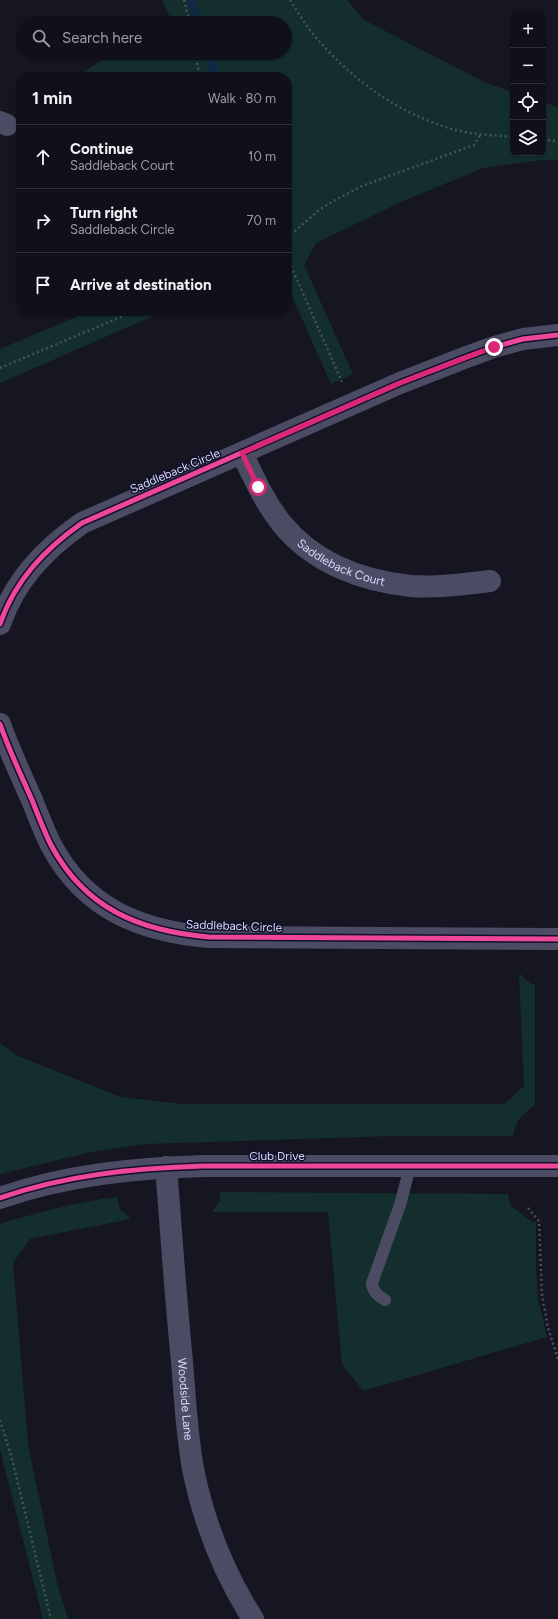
<!DOCTYPE html>
<html lang="en">
<head>
<meta charset="utf-8">
<style>
  body { margin:0; font-family:Figtree,sans-serif; background:#1e1e27; color:#f1f3f6 }
  .controls { position:absolute; right:12px; top:12px; display:grid; overflow:hidden; border-radius:8px; box-shadow:0 1px 3px #0004 }
  .controls button { width:36px; height:36px; display:grid; place-items:center; padding:0; border:0; border-bottom:1px solid #303039; background:#10101a; color:#f1f3f6; font:20px sans-serif }
  .stop { position:absolute; width:12px; height:12px; margin:-9px; border:3px solid #db2777; border-radius:50%; background:#fff }
  .stop.end { background:#db2777; border-color:#fff; box-shadow:0 1px 4px #0008 }
  .list { margin:0; padding:0; list-style:none }
  h2 { display:flex; justify-content:space-between; align-items:center; height:52px; margin:0; padding:0 16px; font-size:17px }
  h2 small { font-size:13px; font-weight:400; color:#9c9da2 }
  .list li { display:grid; grid-template-columns:26px 1fr auto; gap:12px; align-items:center; box-sizing:border-box; height:64px; padding:0 16px; border-top:1px solid #303039 }
  .list b { display:block; font-size:15px; white-space:nowrap }
  .list p { margin:0; font-size:13px; white-space:nowrap; color:#9c9da2 }
  .list em { font-size:13px; font-style:normal; color:#9c9da2 }
  .icon { flex:none; width:22px; height:22px; fill:none; stroke:currentColor; stroke-width:2; stroke-linecap:round; stroke-linejoin:round }
  .map { position:relative; flex:none; width:558px; height:1619px; overflow:hidden }
  .search { position:absolute; background:#10101a; box-shadow:0 1px 3px #0004; left:16px; top:16px; width:276px; height:44px; display:flex; align-items:center; gap:10px; box-sizing:border-box; padding:0 14px; border-radius:22px; color:#9c9da2; font-size:15px }
  .panel { position:absolute; background:#10101a; box-shadow:0 1px 3px #0004; left:16px; top:72px; width:276px; height:244px; border-radius:16px }
  .map>svg:first-child { display:block }
</style>
</head>
<body>
<div class="map">
<svg width="558" height="1619" viewBox="0 0 558 1619">
  <rect width="100%" height="100%" fill="#161622"/>
  <path fill="#132e2c" d="M162,0H347L364,20L486,83L513,92V153H543V102L558,107V160H540L483,168L401,202L316,243L304,265L353,374L331,384L287,285V77H76L113,53H285V23H160L170,17Z
    M90,311H165L0,383V349Z
    M519,973L531,984H535V1105C524,1112 514,1123 513,1136H393L145,1144L91,1152L0,1174V1043L18,1056L121,1097L182,1104H504L524,1086Z
    M220,1192L508,1194L510,1205L532,1222H536V1270L538,1298L547,1337L363,1391L342,1364L328,1212H212L220,1201Z
    M117,1197L120,1209L131,1219L30,1239L13,1263L28,1444L57,1583L68,1619H43L0,1449V1224C39,1212 77,1202 117,1197Z"/>
  <g fill="none" stroke-linecap="round" stroke-linejoin="round">
    <path stroke="#0f2946" stroke-width="8" d="M191,0L198,23
      M208,53L217,77"/>
    <path stroke="#44525d" stroke-width="2.5" stroke-dasharray="2 3" stroke-linecap="butt" d="M184,0L190,23
      M290,0C299,14 308,29 320,42C356,83 403,116 456,130C474,135 494,135 513,137
      M195,53L200,77
      M188,77L199,74
      M543,140L558,141
      M287,238L319,210L337,199L362,186L474,145L481,134
      M287,257L342,382
      M0,368L135,311
      M528,1208L539,1221L542,1295L548,1328L558,1359
      M0,1420L12,1459L51,1619"/>
    <path stroke="#4b4c63" stroke-width="12" d="M385,1300C377,1295 373,1292 372,1283L400,1205L410,1167"/>
    <g stroke="#4b4c63" stroke-width="22">
      <path d="M0,122L7,125"/>
      <path id="s1" d="M242,453C254,478 265,503 282,524C314,563 362,581 411,586C437,588 464,584 490,581"/>
      <path d="M0,624C15,580 45,549 82,523L400,383L464,358L494,347L523,339L558,335"/>
      <path d="M0,724C9,750 21,775 32,800C38,815 44,831 51,845C85,909 140,931 209,937L558,939"/>
      <path id="s2" d="M166,1167C171,1229 175,1290 181,1351C185,1392 186,1434 194,1474C205,1525 225,1575 253,1619"/>
    </g>
    <path stroke="#4b4c63" stroke-width="22" d="M0,1198C65,1175 135,1168 203,1166H558"/>
    <g stroke="#111028" stroke-width="8">
      <path id="cycleway" d="M0,624C15,580 45,549 82,523L400,383L464,358L494,347L523,339L558,335
        M0,724C9,750 21,775 32,800C38,815 44,831 51,845C85,909 140,931 209,937L558,939
        M0,1198C65,1175 135,1168 203,1166H558"/>
    </g>
    <use href="#cycleway" stroke="#ed469a" stroke-width="5"/>
  </g>
  <g fill="none" stroke-linecap="round" stroke-linejoin="round">
    <path stroke="#db2777" stroke-width="5" d="M258,487L242,453L400,383L494,347"/>
  </g>
  <g text-anchor="middle" dominant-baseline="central" stroke-width="3" stroke-linejoin="round" paint-order="stroke">
    <g font-size="12" fill="#d8d9fe" stroke="#111028">
      <text transform="translate(175 471) rotate(-23)">Saddleback Circle</text>
      <text stroke="none"><textPath href="#s1" startOffset="154">Saddleback Court</textPath></text>
      <text transform="translate(234 926) rotate(2)">Saddleback Circle</text>
      <text x="277" y="1156">Club Drive</text>
      <text stroke="none"><textPath href="#s2" startOffset="233">Woodside Lane</textPath></text>
    </g>
  </g>
</svg>
<div class="controls">
<button>+</button>
<button>−</button>
<button><svg class="icon" aria-label="locate" viewBox="0 0 24 24"><circle cx="12" cy="12" r="6"/><path d="M12 2v4M12 18v4M2 12h4M18 12h4"/></svg></button>
<button><svg class="icon" aria-label="layers" viewBox="0 0 24 24"><path d="M12 4l9 5-9 5-9-5zM3 14l9 5 9-5"/></svg></button>
</div>
<div class="stop" style="left:258px;top:487px"></div>
<div class="stop end" style="left:494px;top:347px"></div>
<div class="search"><svg class="icon" aria-label="search" viewBox="0 0 24 24"><circle cx="10" cy="10" r="6"/><path d="M15 15l6 6"/></svg>Search here</div>
<section class="panel">
<h2>1 min<small>Walk · 80 m</small></h2>
<ul class="list">
<li><svg class="icon" aria-label="ahead" viewBox="0 0 24 24"><path d="M12 20V5M6 11l6-6 6 6"/></svg><div><b>Continue</b><p>Saddleback Court</p></div><em>10 m</em></li>
<li><svg class="icon" aria-label="right" viewBox="0 0 24 24"><path d="M7 20v-9h11M14 6l5 5-5 5"/></svg><div><b>Turn right</b><p>Saddleback Circle</p></div><em>70 m</em></li>
<li><svg class="icon" aria-label="arrive" viewBox="0 0 24 24"><path d="M6 21V4h12l-3 4 3 4H6"/></svg><div><b>Arrive at destination</b></div></li>
</ul>
</section>
</div>
</body>
</html>
